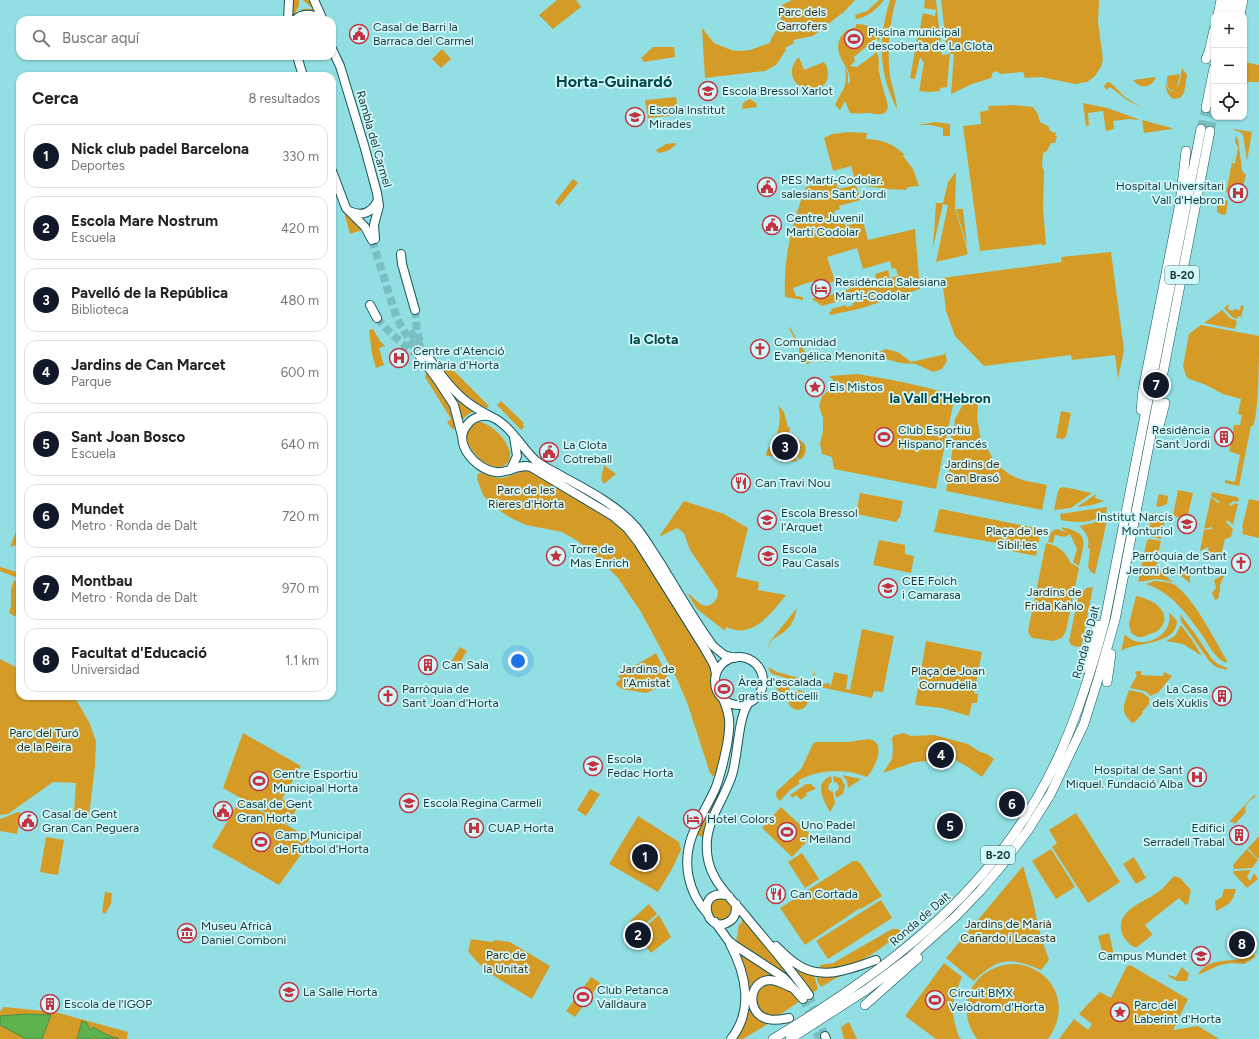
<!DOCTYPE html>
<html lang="es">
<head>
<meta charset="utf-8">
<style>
  body { margin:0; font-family:Figtree,sans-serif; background:#f6f6f6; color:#222 }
  .controls { position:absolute; right:12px; top:12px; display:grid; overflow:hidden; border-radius:8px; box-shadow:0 1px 3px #0004 }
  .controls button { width:36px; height:36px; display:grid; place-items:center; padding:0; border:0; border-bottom:1px solid #e0e0e0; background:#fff; color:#222; font:20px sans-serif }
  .you { position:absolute; left:518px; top:661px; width:14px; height:14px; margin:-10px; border:3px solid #fff; border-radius:50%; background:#1a73e8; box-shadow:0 0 0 6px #1a73e833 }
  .badge { display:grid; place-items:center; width:26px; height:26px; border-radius:50%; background:#111827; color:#fff; font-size:13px; font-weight:700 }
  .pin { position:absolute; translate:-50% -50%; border:2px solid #fff; box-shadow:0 1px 4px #0006 }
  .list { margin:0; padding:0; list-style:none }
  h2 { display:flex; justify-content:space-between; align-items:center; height:52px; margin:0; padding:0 16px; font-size:17px }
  h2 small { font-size:13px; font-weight:400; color:#767676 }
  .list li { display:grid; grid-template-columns:26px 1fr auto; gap:12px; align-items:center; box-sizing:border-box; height:64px; margin:0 8px 8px; padding:0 8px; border:1px solid #e0e0e0; border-radius:12px }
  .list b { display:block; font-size:15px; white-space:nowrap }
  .list p { margin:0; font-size:13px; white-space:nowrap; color:#767676 }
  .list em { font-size:13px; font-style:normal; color:#767676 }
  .icon { flex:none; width:22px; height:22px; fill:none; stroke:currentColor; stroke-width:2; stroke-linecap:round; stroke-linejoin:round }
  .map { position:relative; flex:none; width:1259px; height:1039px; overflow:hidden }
  .search { position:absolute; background:#fff; box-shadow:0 1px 3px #0004; left:16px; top:16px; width:320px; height:44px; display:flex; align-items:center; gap:10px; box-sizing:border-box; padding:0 14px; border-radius:12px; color:#767676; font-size:15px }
  .panel { position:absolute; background:#fff; box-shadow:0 1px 3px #0004; left:16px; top:72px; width:320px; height:628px; border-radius:12px }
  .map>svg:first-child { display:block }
</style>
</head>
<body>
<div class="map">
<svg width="1259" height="1039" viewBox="0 0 1259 1039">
  <rect width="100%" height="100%" fill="#91dfe3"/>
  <path fill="#d49c27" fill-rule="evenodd" d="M292,0H299V5L295,14L303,9H313L303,0H311L318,13L292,20Z
    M557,0H576L581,7L553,29L539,15Z
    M792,0H855L842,14H841L813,36L793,40L794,43L785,48L786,50L776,65L765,71L705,78L702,28L714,43L731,50L739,51L750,50L770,43L772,37L777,30L781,21L782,5Z
    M879,0H884C878,8 867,18 856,19L855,15L867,11Z
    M890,0H896C889,25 887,51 890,76C892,86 897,101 897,109C878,72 878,39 890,0Z
    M925,0H936L942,55L950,54L949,43H946L941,0H1099L1098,22L1103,59L1101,67L1094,77L1087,82L1075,84L1041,77L1025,78L1023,72L1000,74L997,71L992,73V76L991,78L972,84L951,94L954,54H950L947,87L940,88V91L929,92L919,91L924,63L920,57L915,79L910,78L916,45L929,47L916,44L918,34L931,36L919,33L921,23L933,25L921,23L923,13L935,16L936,10L924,8Z
    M856,24C867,24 874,28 880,37L877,53C880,59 878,66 879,72C881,84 886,95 888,107C886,117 876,114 870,113C864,113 858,114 850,113L845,101L840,110L835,105C836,101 839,98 841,93C847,85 847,74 844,64L848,74V84L850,82C850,68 842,64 839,53C835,40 844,29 856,27ZM877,38L879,42L877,43L876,53L857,67L850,66L855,61L854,57Z
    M653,47H674L675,57L644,62L641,58Z
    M442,49L451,59L441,68L432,59Z
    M799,57L804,70L824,62C828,67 829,74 827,80C815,106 776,79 799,57Z
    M1244,62L1259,65V82H1249L1244,84Z
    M1182,68L1187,75L1184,93L1180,98L1173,99C1166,94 1165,87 1166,78C1166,84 1166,90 1173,91C1181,88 1180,76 1182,68Z
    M1180,74L1177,88L1175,90H1170L1167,85V76Z
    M1156,77C1152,88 1140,90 1133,80Z
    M1107,82L1111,83L1125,97L1142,108L1127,100L1110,87L1106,90L1104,86Z
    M676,97L678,115L648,118L645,100Z
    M750,99L756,103L757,107L742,109L743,103Z
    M1083,103L1107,108L1138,119V120L1129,119L1113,121L1114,129L1106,131L1103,111L1088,113L1089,125L1086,126Z
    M1014,105L1033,107L1038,114L1040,122L1049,127L1050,131L1056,133L1055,136H1057L1055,143H1051L1047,151L1043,153L1042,166L1044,171L1043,208L1046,244L1042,246V244L980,251L963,126L981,124L980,112L989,110L988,106Z
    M1142,120L1172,128V129L1144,133Z
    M936,122L950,124V136H943V128L931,125H917Z
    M1234,129L1252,132L1247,161L1243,135L1240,132L1234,130Z
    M848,132L867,133L866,139C881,139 893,144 904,154L903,156L913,169L919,186L908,187L906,190L885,189L856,184L851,166L833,171L824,138L832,134Z
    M1236,136L1238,139L1242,170L1243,173L1246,174L1243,187L1232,185L1230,193L1226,192L1231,167H1234L1231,166L1234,152L1232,163L1235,164L1238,147L1235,142Z
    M676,143V144C671,150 666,152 658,153L656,150L665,145V144Z
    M956,172L955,208L968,253L966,255L936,262L948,205L943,204L933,248L936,203H943L948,182Z
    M573,179L578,183L559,206L555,202Z
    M835,179L838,189L856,185L861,200L839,206L840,209L834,211L837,224L844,222L845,226L863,221L868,240L915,229L920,289L859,309L830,315L829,312L832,311L831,309L846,305L847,307L853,305V303L861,300L860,295L822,306L812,299L823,293L824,297L850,289L848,282L867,277L869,284L877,282L875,274L888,270L890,278L898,276L896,268L892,269L890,261L863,269L857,248L827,257L835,281L816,288L813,281L793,288L796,296L803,297V300L785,297C783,258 792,223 806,187Z
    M1222,199L1228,201L1226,214L1223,215L1217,212V206L1220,200Z
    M956,209H963L967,245V246Z
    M344,212L362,230L350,234Z
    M1111,252L1124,350L1118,379L1115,355L1072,360L1071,355L984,366L955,336L946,311L942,278L1062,262L1061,257Z
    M1229,304L1228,309L1233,311L1234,309L1240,310L1241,305L1244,306L1241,317L1238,316L1237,319L1232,317L1224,308Z
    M1222,310L1230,318L1237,321L1235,329L1204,323Z
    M1201,325L1259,336C1259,354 1259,414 1253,426H1251L1239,486L1225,483V480L1235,482L1240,455L1229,451L1234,425H1240L1242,415L1238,414L1241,399L1223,394L1204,384L1189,379L1186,376L1183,366L1189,334Z
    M789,327H790L797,340L806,353L829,358L830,362L814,361L807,364L801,362C798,357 800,354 799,349C797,342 792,335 789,327Z
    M373,329L380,341L385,346L379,348L384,365L376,368L372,354L369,330Z
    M885,349L898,352L911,362L942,355L945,353L947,361L942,369L933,372L916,364L900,363L883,358L871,357Z
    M438,362L445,364L452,371L453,370L489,406L487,408L466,400L436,363Z
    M427,371L448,399L457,425L453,430L447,422L451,419L425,377Z
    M858,374C891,379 923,386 955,395L936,489L834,469L832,457L822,454L820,444L823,431V418L819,406L822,396L834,386L833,380L829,376Z
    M439,376L474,411L467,415L461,421Z
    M972,395L976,399L978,405L977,418L981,440H983L995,463H997C1011,480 1026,481 1047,485L1042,510L946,491L953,446L951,437L955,424L954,421L962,406Z
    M501,401L524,423L523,424L524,427L521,430L497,405Z
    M778,405L784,412L788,427H790L789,435L787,433L785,435L784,433H782L784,436L773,445L772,444L770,446L772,449L771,450L775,455H776L785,460L789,459L792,454L798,461C787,464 776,454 766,456C766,448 773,444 776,436C780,427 781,414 778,405Z
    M1061,411L1071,413L1066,437L1063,439L1056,438Z
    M478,422C492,421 522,453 505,465C487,477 448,433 478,422Z
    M798,439L804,443C807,450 806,456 800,460L795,454L801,449L799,447L801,445Z
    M604,465L616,474L604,484L601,479Z
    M527,470L537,473L612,520C637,541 652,570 669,597C684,622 700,646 713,672C708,689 716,699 727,711L726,740L718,775L713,776L710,773L688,705L677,679L641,612L618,578L590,550L574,539L562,532L526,525L509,517L493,506L483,495L477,479L478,474L481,473C487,474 493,478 499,478C507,478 518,472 527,470Z
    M1064,487L1092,493L1071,508L1054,510L1058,491L1060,488Z
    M1178,490L1193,493L1187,519L1173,516Z
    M1212,492L1237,497L1239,499L1238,502L1234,501L1229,504L1231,506L1235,503L1238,504L1233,525L1228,520L1226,522L1233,529L1231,537L1225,539L1222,551L1225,555L1211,562V554L1201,553L1209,549L1208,547L1200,551L1204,530L1212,529V527L1204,529L1211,497L1218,503L1220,502L1211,496Z
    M860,493L903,501L900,517L896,522L856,514Z
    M1096,494L1095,498L1104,501L1092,505L1077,507Z
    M1159,494L1168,496L1167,504L1159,507L1156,506Z
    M1249,499L1259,501V538L1242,534L1243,528L1242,527Z
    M684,501L724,514L748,528L736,577L759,582L758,590L786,595C771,613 753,640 726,627L725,631L697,609L687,593C695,597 702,612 713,603C717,599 718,596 718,591L690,550L684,533L677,528L661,536L660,535Z
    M1107,507L1106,513C1092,524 1077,523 1061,520L1060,514Z
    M941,509L1041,529L1036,556L1002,549V544L934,532L939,510Z
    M1152,513H1156L1165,520L1161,539L1152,537L1148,534Z
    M1108,516L1095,574L1091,572L1088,567L1090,549L1088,548C1090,538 1086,532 1079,526L1093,523Z
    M19,524L20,544L10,547Z
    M1061,527C1091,533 1084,542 1079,566L1073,562L1077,549L1070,534L1065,537L1055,535L1053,543L1048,542C1050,535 1050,531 1057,529L1068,533L1063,530Z
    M1151,539L1161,541C1156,564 1153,567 1173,582L1157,579L1138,582L1147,540Z
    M879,540L905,545V554L914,556L911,573L873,565Z
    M1046,543C1059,546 1066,552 1071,564H1073L1079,568L1066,631L1062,638L1053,641L1033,638L1030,636L1028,631Z
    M1185,566L1190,577V583L1177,573L1175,574L1172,572Z
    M0,567L20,573V579L0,571Z
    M1225,574L1220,585V590L1218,599L1215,600L1212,593L1216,588L1214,580Z
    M14,580L20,584V619L9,613L11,606V589Z
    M1154,581C1160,581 1168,582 1173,584C1192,594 1216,642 1227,661L1226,663C1214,658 1209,645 1202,635C1187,614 1171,592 1146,584Z
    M1093,587L1082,644V646L1077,647L1071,645L1069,641L1079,593L1080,591L1082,592L1087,588Z
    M1136,596C1144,598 1152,600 1158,606C1170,616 1164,631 1150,634C1147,635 1142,638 1138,637C1135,636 1133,634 1131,633L1129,624Z
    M797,608L794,619L790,626L784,632L772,640L766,652L771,640Z
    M1169,612L1177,621C1176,646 1137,641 1121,651L1125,634C1139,652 1174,638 1169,612Z
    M1180,614L1196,635L1212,659L1218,664L1227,668V670L1216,667L1209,661L1181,621Z
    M1181,625L1192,640L1202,656L1183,644L1166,641L1175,636Z
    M862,629L894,636L883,692L874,691L872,698L820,687C814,682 813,676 815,668C814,676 816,681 823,684L830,683L829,686H831L834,672L848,675L846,689L850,690Z
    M926,641L982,652L974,693L978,694L977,703H972L969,716L942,708L915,705Z
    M460,647L467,651L458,666L451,662Z
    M656,653L670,682L646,693L622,689L615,684L621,679L618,676Z
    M0,659L20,669V696H74L89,722L96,741L95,766L89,816L86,814H77L74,812L76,783L53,782L8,814L0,815Z
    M768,667L777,672L803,679L805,678L804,684L773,674L770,672Z
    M1137,671H1141V675L1163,676L1164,672L1172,676L1157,694L1156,693L1151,696L1145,691L1130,688L1137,675L1135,673Z
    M776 686a7 7 0 1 1 14 0a7 7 0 1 1-14 0Z
    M1129,690L1143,693L1149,698V704L1142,712L1143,713L1135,722L1132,723C1119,710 1124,706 1129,690Z
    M788 700a10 10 0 1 1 20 0a10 10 0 1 1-20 0Z
    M243,733L301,766L282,799L297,808L288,825L223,788Z
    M904,733L911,736L934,735L968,744L980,752L987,754L994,759L982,777L968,767L948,756L947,759L915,762L883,773L892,759L893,750L892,738L895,735Z
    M869,739C888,743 874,769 867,777C845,768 821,769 799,780V784L790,790L780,801C776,797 775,795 777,791L801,769L813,744L815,742H848Z
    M842,775L861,779L848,788L847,781Z
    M831,776L832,782L829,784L828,788L830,791L833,792L835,803L830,812C824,801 813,783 831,776Z
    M833,776L841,778L845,786L843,794L836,798L835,792L838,790L839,786L837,783L834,782Z
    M806,784H811L816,789L806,793L807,795L801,800L796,795L793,798L790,795Z
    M590,789L600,794L586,816L577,810Z
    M717,795L719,797L705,837L695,835Z
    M1254,795L1256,796C1250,801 1243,804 1246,812L1235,824L1233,822L1232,823L1230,821Z
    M240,800L310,838L300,856L279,885L212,847Z
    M781,807L812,836L792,857L762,828Z
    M18,812L21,813L17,834L0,831V819Z
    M1076,813L1120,882L1088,903L1052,847L1057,843L1049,830Z
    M638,816L679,842L681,850L672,869L658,892L609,864Z
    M1259,836V858L1258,859L1248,848Z
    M46,837L64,840L58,875L40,872Z
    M1051,849L1075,887L1056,899L1032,861Z
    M1247,849L1258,860L1252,868L1234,869L1233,865Z
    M802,853L819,879L805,888L788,862Z
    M1134,857L1146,878L1136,884L1123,864Z
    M853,861H857L860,863L882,896L861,909L860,908L805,945L780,908Z
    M1023,866L1032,897L1040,934L1049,960L1041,970C1011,957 998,957 974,981L946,958Z
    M1251,870L1247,877L1250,881L1254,873L1258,879L1247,888L1233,873L1234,871Z
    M1174,876L1180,878L1191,890L1188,904L1186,905L1179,898L1145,925L1152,934L1151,936L1137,947H1134C1128,943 1122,937 1121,930C1118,909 1145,902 1158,892C1164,888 1169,881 1174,876Z
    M1224,889H1236C1232,904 1229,904 1216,911L1215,901L1222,897Z
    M105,892L112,893L111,904L105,914L102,912Z
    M710 909a11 11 0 1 1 22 0a11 11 0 1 1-22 0Z
    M881,900L892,918L828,959L816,941Z
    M649,904L657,914L638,930L630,921Z
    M659,915L671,937L651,953L636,935Z
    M743,916L806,997L736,943L739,924H741Z
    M892,929H898L902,931C877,952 855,971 820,969V965L833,963Z
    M1109,933L1114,955L1104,958L1098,936Z
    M471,939L492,942L495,940L510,942L550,966L532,999C508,984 485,974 468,951Z
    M1253,950L1255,957L1244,964L1232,963L1220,965L1198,975C1206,959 1224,962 1239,959C1244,957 1249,953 1253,950Z
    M741,954L779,977L766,980L750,999L771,1022L743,1039H733L744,1016L739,956Z
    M782,955L814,975L818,989L811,994Z
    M944,963L962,977C951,1002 950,1011 959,1037L961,1039H936L905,1016Z
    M1015,964C1054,968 1072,1007 1048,1039H977C952,1006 974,964 1015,964Z
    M1130,965L1188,999L1173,1030L1198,1026L1219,1039H1059L1074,1019L1088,1030L1092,1024L1079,1014L1087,1005L1100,992L1111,998L1127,966Z
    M1182,967L1189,974L1187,981H1177L1168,976V975L1176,977Z
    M817,974H847L836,978L821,987L817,981Z
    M591,977L600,983L575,1017L566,1011Z
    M770,982L789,989L800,1001L778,1016L768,1018L754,1006L759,988Z
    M4,1007L55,1012L128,1032L127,1039H0V1011Z
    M849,1022L857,1039H844L841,1027Z"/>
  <path fill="#5eb24e" stroke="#498d48" d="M856,30L858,45L852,46L848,33Z
    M27,1014L51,1015L42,1039H26L0,1025V1016Z
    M82,1021L87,1023L90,1030L93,1027L107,1035L119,1039L115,1038L98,1039L95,1037L92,1039H77Z"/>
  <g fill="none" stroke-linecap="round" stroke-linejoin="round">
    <path stroke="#79bec1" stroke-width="8" stroke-dasharray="8 4" stroke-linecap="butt" d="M372,240L397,319L419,355
      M415,310L417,331L420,342
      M377,318C388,332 400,342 415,353
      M410,331L424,352
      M809,995L825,1036
      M803,999L809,1011L819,1039"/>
    <path stroke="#79bec1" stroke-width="9" stroke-dasharray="9 4.5" stroke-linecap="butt" d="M1201,129L1206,108
      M1210,131L1214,112"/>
    <g stroke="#165558" stroke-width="10">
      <path id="major" d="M314,0L323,20
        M288,20L289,0
        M295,20C303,12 313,14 322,20
        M332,49L340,66L364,145L377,193L379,206L374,225L375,239
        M297,56L303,76
        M332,171L346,208L365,227L372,240
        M349,211C362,217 372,213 378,200
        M401,254L402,264L415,310
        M370,305L377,318
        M442,376C458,396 467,404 490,416
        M437,379L454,405L462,436
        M511,469L517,456L514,437
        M715 681a24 24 0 1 1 48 0a24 24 0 1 1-48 0Z
        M716,674L714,665L705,649L638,542L627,528L613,516L531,467C518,463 508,474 496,472C476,470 451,442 468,424C473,417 484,414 492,417C511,426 521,447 535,460C542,466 551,470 558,474C585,489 616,504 636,527C645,538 653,552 661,564C678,592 694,620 713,646L724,655L735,658
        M748,704C738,718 738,756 732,775C725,797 709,817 707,840C706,853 708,865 714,876C721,890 734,902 744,914C766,941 789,967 809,995
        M729,896C694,885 705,938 730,921C736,917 736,910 736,904
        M707,913C688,892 682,863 692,836C698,819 709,804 716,787C721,773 724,760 727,745C730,727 731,718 724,701
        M715,922L728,940L734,945L783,977L803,999
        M730,944C746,974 754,1010 731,1039
        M776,946C782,952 788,958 795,963C821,982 849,969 876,960
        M789,1018C783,1019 775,1021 768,1019C747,1015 747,982 769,980C777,980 784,984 790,987
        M825,1036L826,1039"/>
    </g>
    <g stroke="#165558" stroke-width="10">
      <path id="highway" d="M1218,15L1221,0
        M1225,15L1228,0
        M1234,15L1237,0
        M1240,15L1243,0
        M1206,59L1209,52L1214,30
        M1206,108L1214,68
        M1141,410L1143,390L1180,203L1186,151
        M1158,430L1165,403
        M1081,670L1098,625
        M1107,682L1111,654
        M865,1005L918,958
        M773,1039C895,966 1002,884 1061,751C1080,709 1093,665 1105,620L1201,129
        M790,1039L866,990L909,958L955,917L980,891L1002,865L1028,830L1050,795L1084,724L1099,676L1115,620L1210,131"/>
    </g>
    <use href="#major" stroke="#fff" stroke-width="8"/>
    <use href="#highway" stroke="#fff" stroke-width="9"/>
    <g stroke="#165558" stroke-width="10" stroke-linecap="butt">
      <path id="major-bridge" d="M424,352L442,376
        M419,355L437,379"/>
    </g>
    <use href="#major-bridge" stroke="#fff" stroke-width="8"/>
  </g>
  <defs>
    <g id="civic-ring" transform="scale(1)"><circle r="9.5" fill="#d3f8fa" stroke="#c23240" stroke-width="1.5"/><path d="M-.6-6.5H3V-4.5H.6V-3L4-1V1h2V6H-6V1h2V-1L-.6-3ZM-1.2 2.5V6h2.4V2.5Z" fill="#c23240"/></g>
    <g id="stadium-ring" transform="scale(1)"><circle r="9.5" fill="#d3f8fa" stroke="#c23240" stroke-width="1.5"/><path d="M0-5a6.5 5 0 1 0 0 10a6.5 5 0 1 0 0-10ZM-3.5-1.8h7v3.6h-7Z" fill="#c23240"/></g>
    <g id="school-ring" transform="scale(1)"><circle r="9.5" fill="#d3f8fa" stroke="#c23240" stroke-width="1.5"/><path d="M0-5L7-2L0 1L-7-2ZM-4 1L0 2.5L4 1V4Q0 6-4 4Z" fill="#c23240"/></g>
    <g id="hospital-ring" transform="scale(1)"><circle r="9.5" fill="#d3f8fa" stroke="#c23240" stroke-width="1.5"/><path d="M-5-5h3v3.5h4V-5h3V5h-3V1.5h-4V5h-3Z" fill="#c23240"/></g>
    <g id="hotel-ring" transform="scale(1)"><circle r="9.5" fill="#d3f8fa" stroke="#c23240" stroke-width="1.5"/><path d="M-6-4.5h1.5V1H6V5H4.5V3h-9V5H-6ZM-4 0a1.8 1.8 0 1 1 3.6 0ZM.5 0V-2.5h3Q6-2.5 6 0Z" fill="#c23240"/></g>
    <g id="church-ring" transform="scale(1)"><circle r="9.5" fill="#d3f8fa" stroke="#c23240" stroke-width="1.5"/><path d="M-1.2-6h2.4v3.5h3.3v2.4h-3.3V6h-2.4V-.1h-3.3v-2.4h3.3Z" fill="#c23240"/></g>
    <g id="sight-ring" transform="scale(1)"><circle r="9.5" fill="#d3f8fa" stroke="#c23240" stroke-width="1.5"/><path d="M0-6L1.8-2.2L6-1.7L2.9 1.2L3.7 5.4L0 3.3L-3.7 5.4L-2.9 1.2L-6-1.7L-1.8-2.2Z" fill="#c23240"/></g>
    <g id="building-ring" transform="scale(1)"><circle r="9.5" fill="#d3f8fa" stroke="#c23240" stroke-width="1.5"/><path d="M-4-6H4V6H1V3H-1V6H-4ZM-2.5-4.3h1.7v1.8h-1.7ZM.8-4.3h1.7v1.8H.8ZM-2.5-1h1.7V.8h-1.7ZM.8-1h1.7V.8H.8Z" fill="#c23240"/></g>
    <g id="restaurant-ring" transform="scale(1)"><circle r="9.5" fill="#d3f8fa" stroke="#c23240" stroke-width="1.5"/><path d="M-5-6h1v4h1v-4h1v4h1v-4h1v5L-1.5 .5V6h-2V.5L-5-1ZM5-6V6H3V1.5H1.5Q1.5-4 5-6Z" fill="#c23240"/></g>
    <g id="museum-ring" transform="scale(1)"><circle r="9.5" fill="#d3f8fa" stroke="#c23240" stroke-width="1.5"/><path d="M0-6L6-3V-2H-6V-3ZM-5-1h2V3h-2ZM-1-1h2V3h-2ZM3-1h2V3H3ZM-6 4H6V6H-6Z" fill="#c23240"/></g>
    <g id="university-ring" transform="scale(1)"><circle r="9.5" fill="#d3f8fa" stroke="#c23240" stroke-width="1.5"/><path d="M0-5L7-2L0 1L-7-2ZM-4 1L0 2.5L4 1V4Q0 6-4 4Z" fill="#c23240"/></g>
  </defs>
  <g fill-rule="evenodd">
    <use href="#civic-ring" x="359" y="34"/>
    <use href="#stadium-ring" x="854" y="39"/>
    <use href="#school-ring" x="708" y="91"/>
    <use href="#school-ring" x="635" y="117"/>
    <use href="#civic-ring" x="767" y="187"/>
    <use href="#hospital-ring" x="1238" y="193"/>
    <use href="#civic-ring" x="772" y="225"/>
    <use href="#hotel-ring" x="821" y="289"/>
    <use href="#church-ring" x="760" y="349"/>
    <use href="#hospital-ring" x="399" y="358"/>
    <use href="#sight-ring" x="815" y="387"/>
    <use href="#stadium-ring" x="884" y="437"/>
    <use href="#building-ring" x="1224" y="437"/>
    <use href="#civic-ring" x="549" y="452"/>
    <use href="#restaurant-ring" x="741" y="483"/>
    <use href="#school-ring" x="767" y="520"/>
    <use href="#school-ring" x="1187" y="524"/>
    <use href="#sight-ring" x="556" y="556"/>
    <use href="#school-ring" x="768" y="556"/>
    <use href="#church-ring" x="1241" y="563"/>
    <use href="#school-ring" x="888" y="588"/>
    <use href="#building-ring" x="428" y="665"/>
    <use href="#stadium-ring" x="724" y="689"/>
    <use href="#church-ring" x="388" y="696"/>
    <use href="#building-ring" x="1222" y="696"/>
    <use href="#school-ring" x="593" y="766"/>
    <use href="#hospital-ring" x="1197" y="777"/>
    <use href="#stadium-ring" x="259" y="781"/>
    <use href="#school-ring" x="409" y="803"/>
    <use href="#civic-ring" x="223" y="811"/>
    <use href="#hotel-ring" x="693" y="819"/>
    <use href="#civic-ring" x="28" y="821"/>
    <use href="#hospital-ring" x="474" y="828"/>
    <use href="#stadium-ring" x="787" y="832"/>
    <use href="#building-ring" x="1239" y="835"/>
    <use href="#stadium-ring" x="261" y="842"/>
    <use href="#restaurant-ring" x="776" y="894"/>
    <use href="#museum-ring" x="187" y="933"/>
    <use href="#university-ring" x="1201" y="956"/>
    <use href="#school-ring" x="289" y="992"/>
    <use href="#stadium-ring" x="583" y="997"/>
    <use href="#stadium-ring" x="935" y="1000"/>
    <use href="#building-ring" x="50" y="1004"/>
    <use href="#sight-ring" x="1120" y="1012"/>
  </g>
  <g text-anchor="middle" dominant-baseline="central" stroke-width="3.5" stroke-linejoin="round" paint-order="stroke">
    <g fill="#d3f8fa" stroke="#4f7274" stroke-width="1">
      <rect x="1165" y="266" width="34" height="18" rx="3"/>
      <rect x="981" y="846" width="34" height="18" rx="3"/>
    </g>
    <g font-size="11" font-weight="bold" fill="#17383a">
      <text x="1182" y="275">B-20</text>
      <text x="998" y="855">B-20</text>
    </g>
    <g font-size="12" fill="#3c2f1a" stroke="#d3f8fa">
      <text x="802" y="12">Parc dels<tspan x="802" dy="14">Garrofers</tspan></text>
      <text x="972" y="464">Jardins de<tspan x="972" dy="14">Can Brasó</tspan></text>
      <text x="526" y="490">Parc de les<tspan x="526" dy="14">Rieres d'Horta</tspan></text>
      <text x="1017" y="531">Plaça de les<tspan x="1017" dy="14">Sibil·les</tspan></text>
      <text x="1054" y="592">Jardins de<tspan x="1054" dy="14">Frida Kahlo</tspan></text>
      <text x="647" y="669">Jardins de<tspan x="647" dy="14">l'Amistat</tspan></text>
      <text x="948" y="671">Plaça de Joan<tspan x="948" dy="14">Cornudella</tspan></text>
      <text x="44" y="733">Parc del Turó<tspan x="44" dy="14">de la Peira</tspan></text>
      <text x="1008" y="924">Jardins de Marià<tspan x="1008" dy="14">Cañardo i Lacasta</tspan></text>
      <text x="506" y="955">Parc de<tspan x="506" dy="14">la Unitat</tspan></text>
    </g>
    <g font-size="12" fill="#17383a" stroke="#d3f8fa" text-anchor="start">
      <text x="373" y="27">Casal de Barri la<tspan x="373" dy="14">Barraca del Carmel</tspan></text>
      <text x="868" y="32">Piscina municipal<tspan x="868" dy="14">descoberta de La Clota</tspan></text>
      <text x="722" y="91">Escola Bressol Xarlot</text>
      <text x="649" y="110">Escola Institut<tspan x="649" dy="14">Mirades</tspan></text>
      <text x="781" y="180">PES Martí-Codolar.<tspan x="781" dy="14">salesians Sant Jordi</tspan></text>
      <text x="1224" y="186" text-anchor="end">Hospital Universitari<tspan x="1224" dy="14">Vall d'Hebron</tspan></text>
      <text x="786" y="218">Centre Juvenil<tspan x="786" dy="14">Martí Codolar</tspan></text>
      <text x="835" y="282">Residència Salesiana<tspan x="835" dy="14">Martí-Codolar</tspan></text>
      <text x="774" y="342">Comunidad<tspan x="774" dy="14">Evangélica Menonita</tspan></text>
      <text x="413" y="351">Centre d'Atenció<tspan x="413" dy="14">Primària d'Horta</tspan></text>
      <text x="829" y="387">Els Mistos</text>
      <text x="898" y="430">Club Esportiu<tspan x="898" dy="14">Hispano Francés</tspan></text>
      <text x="1210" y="430" text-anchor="end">Residència<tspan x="1210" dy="14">Sant Jordi</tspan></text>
      <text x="563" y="445">La Clota<tspan x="563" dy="14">Cotreball</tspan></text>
      <text x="755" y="483">Can Travi Nou</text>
      <text x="781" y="513">Escola Bressol<tspan x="781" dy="14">l'Arquet</tspan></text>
      <text x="1173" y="517" text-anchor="end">Institut Narcís<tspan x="1173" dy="14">Monturiol</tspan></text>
      <text x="570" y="549">Torre de<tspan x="570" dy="14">Mas Enrich</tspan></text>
      <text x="782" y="549">Escola<tspan x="782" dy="14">Pau Casals</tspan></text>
      <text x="1227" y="556" text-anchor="end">Parròquia de Sant<tspan x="1227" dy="14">Jeroni de Montbau</tspan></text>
      <text x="902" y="581">CEE Folch<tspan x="902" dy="14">i Camarasa</tspan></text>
      <text x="442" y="665">Can Sala</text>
      <text x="738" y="682">Àrea d'escalada<tspan x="738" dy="14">gratis Botticelli</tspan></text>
      <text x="402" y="689">Parròquia de<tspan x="402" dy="14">Sant Joan d'Horta</tspan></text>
      <text x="1208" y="689" text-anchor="end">La Casa<tspan x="1208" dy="14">dels Xuklis</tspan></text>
      <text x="607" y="759">Escola<tspan x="607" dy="14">Fedac Horta</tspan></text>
      <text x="1183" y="770" text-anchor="end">Hospital de Sant<tspan x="1183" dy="14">Miquel. Fundació Alba</tspan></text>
      <text x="273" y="774">Centre Esportiu<tspan x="273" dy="14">Municipal Horta</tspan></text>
      <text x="423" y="803">Escola Regina Carmeli</text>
      <text x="237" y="804">Casal de Gent<tspan x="237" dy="14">Gran Horta</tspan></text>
      <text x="42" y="814">Casal de Gent<tspan x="42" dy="14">Gran Can Peguera</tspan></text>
      <text x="707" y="819">Hotel Colors</text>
      <text x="801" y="825">Uno Padel<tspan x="801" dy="14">- Meiland</tspan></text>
      <text x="488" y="828">CUAP Horta</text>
      <text x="1225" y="828" text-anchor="end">Edifici<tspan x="1225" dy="14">Serradell Trabal</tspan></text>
      <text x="275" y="835">Camp Municipal<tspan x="275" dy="14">de Futbol d'Horta</tspan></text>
      <text x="790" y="894">Can Cortada</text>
      <text x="201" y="926">Museu Africà<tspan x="201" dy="14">Daniel Comboni</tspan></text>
      <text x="1187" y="956" text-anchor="end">Campus Mundet</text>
      <text x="597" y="990">Club Petanca<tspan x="597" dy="14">Valldaura</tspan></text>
      <text x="303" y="992">La Salle Horta</text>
      <text x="949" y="993">Circuit BMX<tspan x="949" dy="14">Velòdrom d'Horta</tspan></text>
      <text x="64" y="1004">Escola de l'IGOP</text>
      <text x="1134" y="1005">Parc del<tspan x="1134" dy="14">Laberint d'Horta</tspan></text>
    </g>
    <g font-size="12" fill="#17383a" stroke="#d3f8fa">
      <text transform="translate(374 139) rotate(74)">Rambla del Carmel</text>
      <text transform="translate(1086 642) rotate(-75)">Ronda de Dalt</text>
      <text transform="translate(920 919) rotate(-41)">Ronda de Dalt</text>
    </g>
    <g font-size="14" font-weight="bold" fill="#004649" stroke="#d3f8fa">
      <text x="654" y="339">la Clota</text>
      <text x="940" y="398">la Vall d'Hebron</text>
    </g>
    <g font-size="16" font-weight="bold" fill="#004649" stroke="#d3f8fa">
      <text x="614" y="81">Horta-Guinardó</text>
    </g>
  </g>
</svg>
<div class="controls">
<button>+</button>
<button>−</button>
<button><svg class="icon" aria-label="locate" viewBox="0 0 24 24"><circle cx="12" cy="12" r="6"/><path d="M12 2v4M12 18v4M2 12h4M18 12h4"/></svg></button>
</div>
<div class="you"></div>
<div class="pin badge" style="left:645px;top:857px">1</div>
<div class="pin badge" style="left:638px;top:935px">2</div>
<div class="pin badge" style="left:785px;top:447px">3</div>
<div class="pin badge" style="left:941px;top:755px">4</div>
<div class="pin badge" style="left:950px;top:826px">5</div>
<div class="pin badge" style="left:1012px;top:804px">6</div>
<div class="pin badge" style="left:1156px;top:385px">7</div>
<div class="pin badge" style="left:1242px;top:944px">8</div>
<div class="search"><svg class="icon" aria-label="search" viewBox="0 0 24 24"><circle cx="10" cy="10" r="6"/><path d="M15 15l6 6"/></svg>Buscar aquí</div>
<section class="panel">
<h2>Cerca<small>8 resultados</small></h2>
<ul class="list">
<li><span class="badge">1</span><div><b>Nick club padel Barcelona</b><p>Deportes</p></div><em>330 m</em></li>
<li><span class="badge">2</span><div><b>Escola Mare Nostrum</b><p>Escuela</p></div><em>420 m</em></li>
<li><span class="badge">3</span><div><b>Pavelló de la República</b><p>Biblioteca</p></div><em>480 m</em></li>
<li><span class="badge">4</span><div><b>Jardins de Can Marcet</b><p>Parque</p></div><em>600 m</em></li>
<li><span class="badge">5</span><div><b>Sant Joan Bosco</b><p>Escuela</p></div><em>640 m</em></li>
<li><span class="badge">6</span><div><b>Mundet</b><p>Metro · Ronda de Dalt</p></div><em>720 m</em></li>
<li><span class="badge">7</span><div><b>Montbau</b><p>Metro · Ronda de Dalt</p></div><em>970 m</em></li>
<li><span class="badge">8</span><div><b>Facultat d'Educació</b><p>Universidad</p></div><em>1.1 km</em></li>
</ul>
</section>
</div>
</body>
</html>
